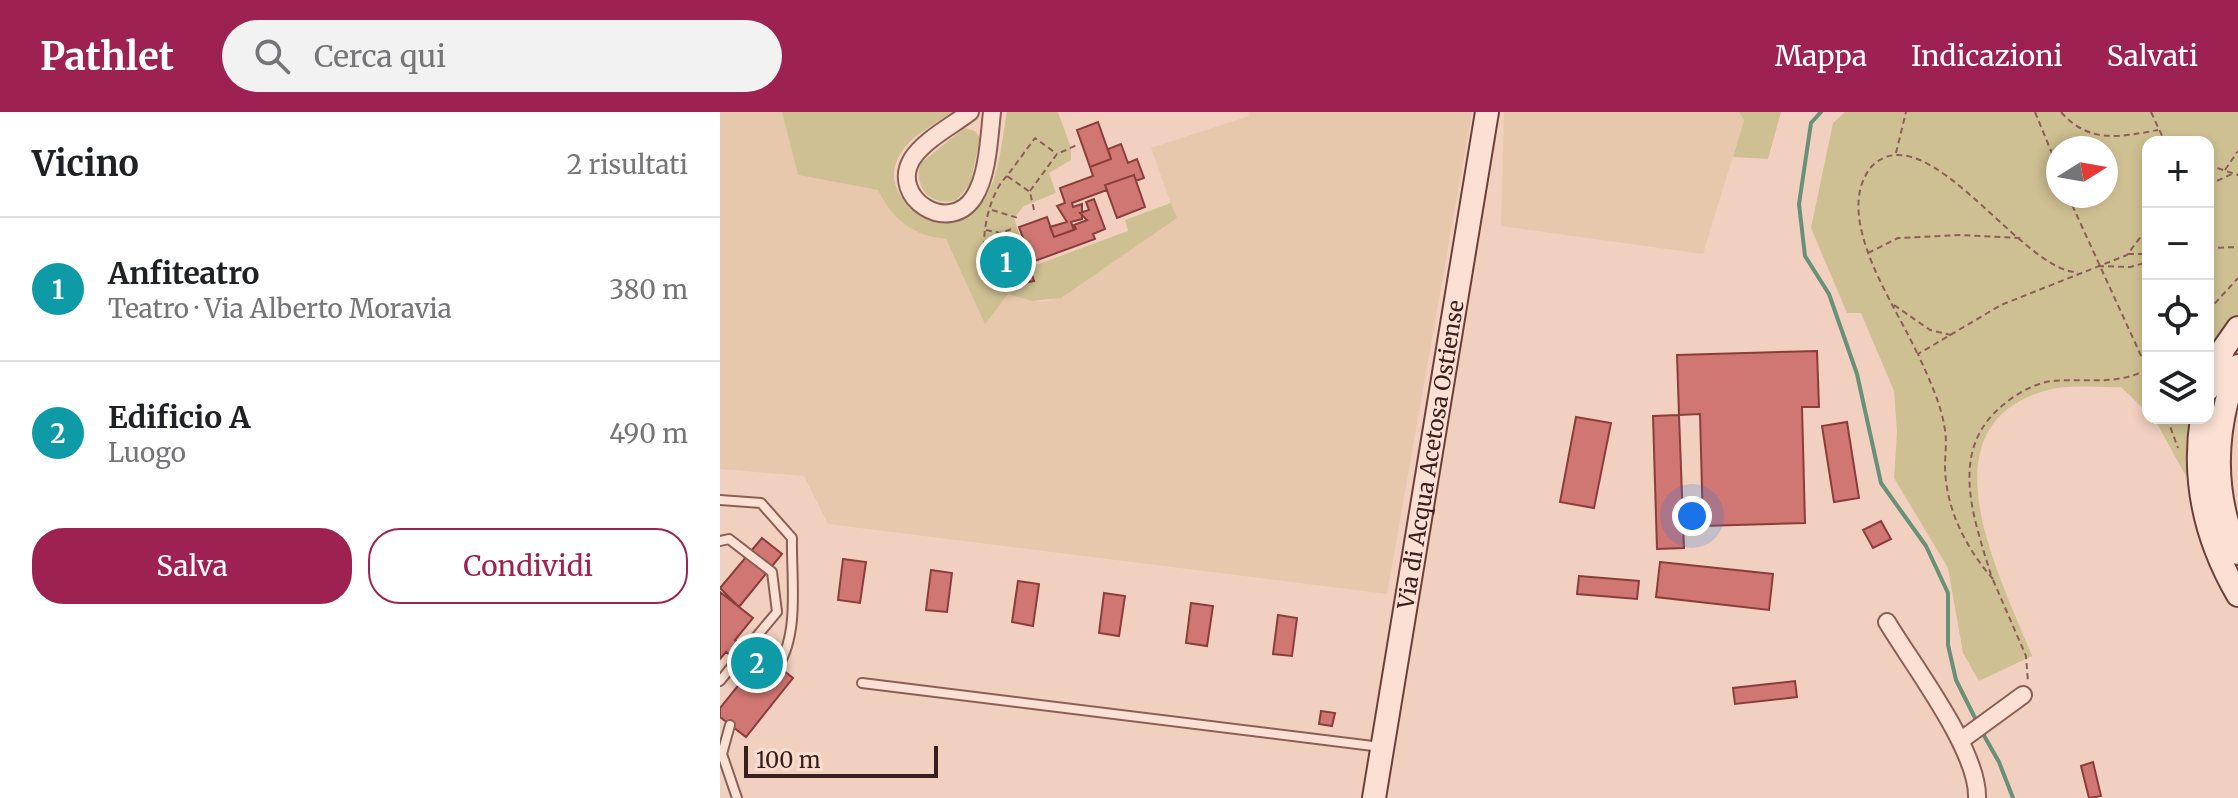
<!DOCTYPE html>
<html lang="it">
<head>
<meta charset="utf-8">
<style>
  body { margin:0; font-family:Merriweather,serif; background:#f2f2f2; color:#202124 }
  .controls { position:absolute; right:24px; top:24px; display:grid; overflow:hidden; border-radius:16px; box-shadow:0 4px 12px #0003 }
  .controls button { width:72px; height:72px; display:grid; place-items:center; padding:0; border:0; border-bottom:2px solid #e0e0e0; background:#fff; color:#202124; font:40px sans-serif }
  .compass { position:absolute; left:1326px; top:24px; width:72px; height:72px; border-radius:50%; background:#fff; box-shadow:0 4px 12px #0003; rotate:79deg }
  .scale { position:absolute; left:24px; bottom:20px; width:194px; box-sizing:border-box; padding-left:8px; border:4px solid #391f1c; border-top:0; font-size:22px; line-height:28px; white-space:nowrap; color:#391f1c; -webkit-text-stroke:6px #f8ddcf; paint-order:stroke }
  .you { position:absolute; left:972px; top:404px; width:28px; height:28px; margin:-20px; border:6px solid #fff; border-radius:50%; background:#1a73e8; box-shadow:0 0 0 12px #1a73e833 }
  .badge { display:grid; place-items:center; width:52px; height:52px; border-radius:50%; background:#9e2251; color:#fff; font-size:26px; font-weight:700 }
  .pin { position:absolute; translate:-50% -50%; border:4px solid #fff; box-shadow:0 2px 8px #0006 }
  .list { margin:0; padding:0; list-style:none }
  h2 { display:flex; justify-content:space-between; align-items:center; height:104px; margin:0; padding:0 32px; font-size:34px }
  h2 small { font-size:26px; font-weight:400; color:#757577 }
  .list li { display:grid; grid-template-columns:52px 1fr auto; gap:24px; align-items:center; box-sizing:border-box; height:144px; padding:0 32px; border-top:2px solid #e0e0e0 }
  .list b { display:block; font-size:30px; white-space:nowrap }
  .list p { margin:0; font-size:26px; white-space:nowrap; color:#757577 }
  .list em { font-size:26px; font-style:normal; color:#757577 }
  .actions { display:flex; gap:16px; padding:24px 32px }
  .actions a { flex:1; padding:18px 0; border:2px solid #9e2251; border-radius:32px; text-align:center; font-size:28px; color:#9e2251 }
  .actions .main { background:#9e2251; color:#fff }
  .icon { flex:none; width:44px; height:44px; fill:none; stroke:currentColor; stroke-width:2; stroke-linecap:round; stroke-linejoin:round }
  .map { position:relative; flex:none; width:1518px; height:686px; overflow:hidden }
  header { display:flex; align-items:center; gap:48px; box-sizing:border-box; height:112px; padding:0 40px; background:#9e2251; color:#fff }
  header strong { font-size:38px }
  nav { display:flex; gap:44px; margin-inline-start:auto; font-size:28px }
  .search { width:560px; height:72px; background:#f2f2f2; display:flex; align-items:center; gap:20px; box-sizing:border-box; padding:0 28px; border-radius:44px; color:#757577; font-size:30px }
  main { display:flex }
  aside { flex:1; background:#fff }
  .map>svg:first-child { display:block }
</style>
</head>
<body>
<header>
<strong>Pathlet</strong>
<div class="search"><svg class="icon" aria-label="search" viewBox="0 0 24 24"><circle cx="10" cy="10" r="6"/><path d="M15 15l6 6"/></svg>Cerca qui</div>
<nav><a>Mappa</a><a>Indicazioni</a><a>Salvati</a></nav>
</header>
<main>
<aside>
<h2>Vicino<small>2 risultati</small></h2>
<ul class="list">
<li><span class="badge" style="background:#0f9aa8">1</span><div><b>Anfiteatro</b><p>Teatro · Via Alberto Moravia</p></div><em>380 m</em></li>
<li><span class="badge" style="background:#0f9aa8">2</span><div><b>Edificio A</b><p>Luogo</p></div><em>490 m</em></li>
</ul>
<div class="actions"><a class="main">Salva</a><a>Condividi</a></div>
</aside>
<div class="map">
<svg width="1518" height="686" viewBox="0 0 1518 686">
  <rect width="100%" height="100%" fill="#f1d0bf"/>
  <path fill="#e7c8ac" d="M0,0H62L78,63L159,78L163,88L216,126L226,127L288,182L322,190L331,188L456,106L431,36L529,4L528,0H752L667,482L108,412L84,364L0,357Z
    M784,0H1019L1024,8L983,142L781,114Z"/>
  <path fill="#cfc093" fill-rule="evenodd" d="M62,0H232C217,11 194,22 183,38C146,89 233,133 266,84C280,62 282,25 287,0H338L351,36V48L329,61L336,81L304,94L294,106L310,155L408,119L405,108L451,91L457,106L341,186L312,189L288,182L265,212L226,127C193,124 172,107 158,78L78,63Z
    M1019,0H1061L1048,47L1013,45L1024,8Z
    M1125,0H1518V203L1488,264V30H1428V301L1401,275C1378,276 1350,272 1328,278C1198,313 1281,465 1312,544L1259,569L1243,541L1228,456L1174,366L1177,320L1174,279L1141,201H1127L1091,116L1113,11ZM1338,36H1386V84H1338Z
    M244,16L255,19L260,26L250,73L236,88C212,95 194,77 200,52Z
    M1433,306H1473L1467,366L1435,308Z"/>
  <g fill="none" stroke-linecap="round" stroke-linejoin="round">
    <path stroke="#699178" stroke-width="4" d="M1101,0L1091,11L1079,92L1085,144L1109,182L1137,262L1161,371L1206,434L1228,481V533L1236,568L1258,612
      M1262,620L1279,650L1293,686"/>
  </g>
  <path fill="#d17773" stroke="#8b3d3b" stroke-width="2" d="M378,10L391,47L370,55L357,18Z
    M401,32L408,51L417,47L424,66L416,69L414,63L385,73L387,78L352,91L353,95L362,92V107L351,110L354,118L334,125L330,115L347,110L337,94L345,91L340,76L373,64L370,55L391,47L388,37Z
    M414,63L425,95L397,106L385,73Z
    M374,87L385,117L373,122L375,127L312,150L299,115L327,105L334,125L356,117L354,113L367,108L360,101L369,98L366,90Z
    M301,133L314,169L299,172L284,169L271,160L262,147Z
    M1097,239L1099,295H1082L1085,411L983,414L980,302L959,303L957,243Z
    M959,303L964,436L937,437L933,304Z
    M856,305L891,311L874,396L840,390Z
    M1127,310L1139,386L1114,390L1102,314Z
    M1161,409L1171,427L1153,436L1143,418Z
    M42,426L62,442L19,495L0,476Z
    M123,447L146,450L140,491L118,488Z
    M940,450L1053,462L1049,498L936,485Z
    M211,458L232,461L227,500L206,498Z
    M859,464L919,469L917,487L857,482Z
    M298,469L319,472L313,514L292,510Z
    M0,480L33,506L15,528L38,547L42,542L73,566L26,625L0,605V596L30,559L6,540L0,547Z
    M384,481L405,484L399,524L379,521Z
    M471,491L493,494L487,534L466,531Z
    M558,503L577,506L572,544L553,542Z
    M1075,569L1077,585L1015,592L1013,576Z
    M601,599L615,601L612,614L599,612Z
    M1373,650L1381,684L1369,686L1361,654Z"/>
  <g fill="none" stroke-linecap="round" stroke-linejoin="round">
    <g stroke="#8b5f56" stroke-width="12">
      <path id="lane" d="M0,388L41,391L72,426C71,464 80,521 58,554
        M0,429L9,427L52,460L57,500L26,537
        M0,569L17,548
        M142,571L661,635
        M10,613L2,642L17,686"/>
    </g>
    <g stroke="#8b5f56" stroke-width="20">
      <path id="street" d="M250,0C233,13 204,28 192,47C169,86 229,124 254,85C268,63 269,26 272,0
        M1167,510C1192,552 1259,639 1257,686
        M1240,629L1303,583"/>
    </g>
    <g stroke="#6c403a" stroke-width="26">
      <g id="secondary">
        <path d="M1518,254C1494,316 1491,379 1518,441"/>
        <path d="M1488,277L1504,236L1518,216"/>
        <path d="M1482,306C1472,369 1486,428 1518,483"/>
        <path id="s1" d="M654,686L767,0"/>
      </g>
    </g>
    <path stroke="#8b5f56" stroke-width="2" stroke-dasharray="6 4" stroke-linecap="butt" d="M1315,0L1338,56
      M1341,0C1369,32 1400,25 1438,18
      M1431,0L1445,30
      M1176,41L1186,0
      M1488,53L1518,63
      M1505,58L1518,39
      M287,64C270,80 261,121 265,144L301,132
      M1488,73L1512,62
      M310,79L337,42L357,33
      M1348,84L1428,259
      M272,98L298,106
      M314,98L310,80L287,64L315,26L337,42
      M266,118L280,121L295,116
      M1488,136L1518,135
      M266,139L279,122
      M1148,141L1178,126L1239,123L1301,126
      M1408,142H1428
      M1378,154L1410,155L1428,150
      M1174,193L1210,218L1231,223
      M1488,199L1518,166
      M1197,241C1177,195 1110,104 1152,54C1207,0 1304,162 1358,160
      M1447,306L1458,336
      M1271,463C1253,404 1228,338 1283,293C1296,282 1315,271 1332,269C1366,266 1397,274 1428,257
      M1273,467C1246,436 1226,398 1225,355C1225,343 1227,330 1225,318C1221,291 1209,267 1198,242L1281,193L1407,143L1428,115
      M1273,468L1306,544L1308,570"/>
    <use href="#lane" stroke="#fbe0d3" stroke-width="8"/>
    <use href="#street" stroke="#fbe0d3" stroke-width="16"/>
    <use href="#secondary" stroke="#fbe0d3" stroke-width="22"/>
  </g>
  <g text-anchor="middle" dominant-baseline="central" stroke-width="6" stroke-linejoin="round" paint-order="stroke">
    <g font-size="22" fill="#391f1c" stroke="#f8ddcf">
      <text stroke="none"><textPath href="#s1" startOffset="348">Via di Acqua Acetosa Ostiense</textPath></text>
    </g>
  </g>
</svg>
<div class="controls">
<button>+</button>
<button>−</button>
<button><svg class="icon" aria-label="locate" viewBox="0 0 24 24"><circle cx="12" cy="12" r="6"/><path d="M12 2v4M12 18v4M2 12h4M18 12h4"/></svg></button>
<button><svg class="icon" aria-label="layers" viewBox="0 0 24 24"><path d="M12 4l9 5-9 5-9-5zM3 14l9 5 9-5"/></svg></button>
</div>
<svg class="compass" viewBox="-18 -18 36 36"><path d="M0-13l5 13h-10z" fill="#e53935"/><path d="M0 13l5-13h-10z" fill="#757577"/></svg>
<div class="scale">100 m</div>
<div class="you"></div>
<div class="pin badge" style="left:286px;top:150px;background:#0f9aa8">1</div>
<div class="pin badge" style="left:37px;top:551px;background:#0f9aa8">2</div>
</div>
</main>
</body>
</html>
